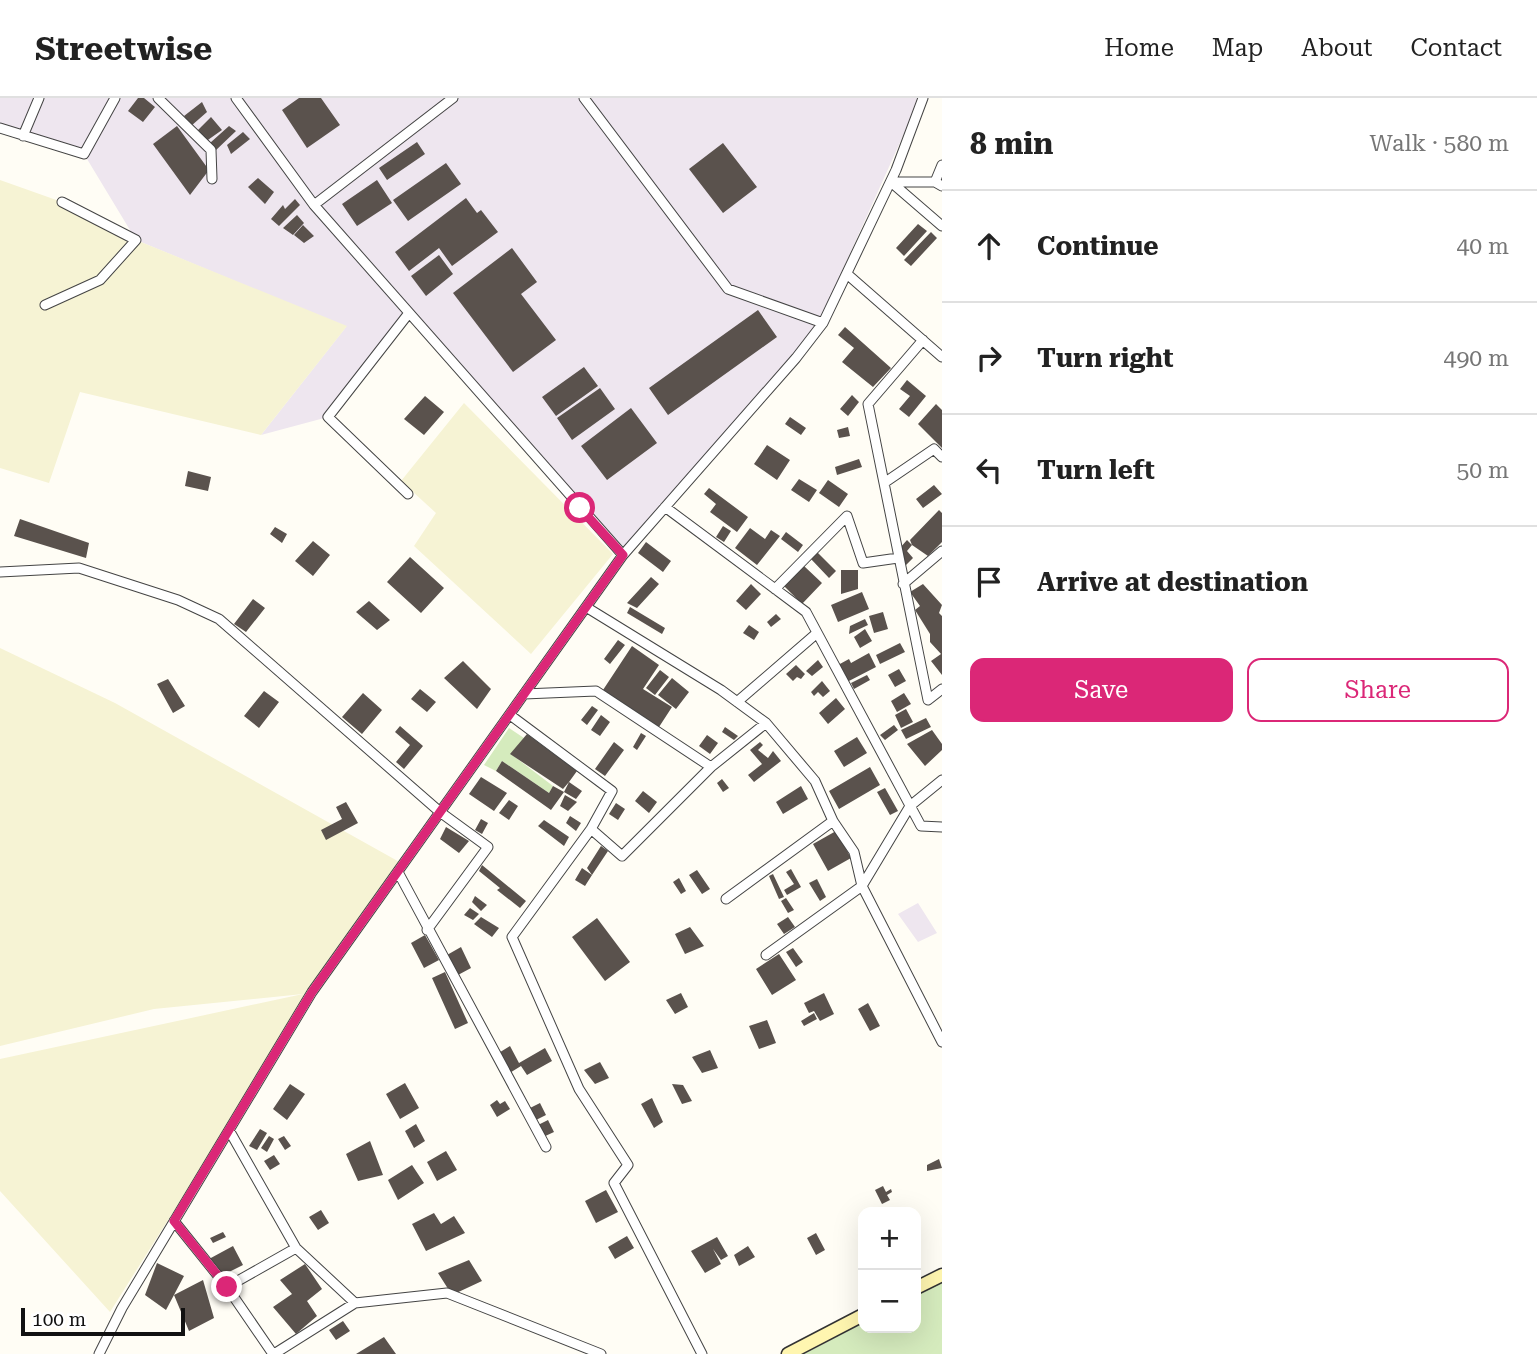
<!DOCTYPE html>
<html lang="en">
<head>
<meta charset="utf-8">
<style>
  body { margin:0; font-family:"Roboto Serif",serif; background:#f2f2f2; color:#222 }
  .controls { position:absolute; right:21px; bottom:21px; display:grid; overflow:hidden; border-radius:14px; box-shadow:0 7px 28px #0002 }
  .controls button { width:63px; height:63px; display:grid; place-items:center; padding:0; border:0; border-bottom:2px solid #e0e0e0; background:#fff; color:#222; font:35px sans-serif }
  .scale { position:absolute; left:21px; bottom:18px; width:164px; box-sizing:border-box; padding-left:7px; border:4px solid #111; border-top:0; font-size:19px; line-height:24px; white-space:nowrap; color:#111; -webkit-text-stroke:5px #fff; paint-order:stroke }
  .stop { position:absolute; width:21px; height:21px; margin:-16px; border:5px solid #db2777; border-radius:50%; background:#fff }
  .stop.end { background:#db2777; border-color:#fff; box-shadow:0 2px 7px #0008 }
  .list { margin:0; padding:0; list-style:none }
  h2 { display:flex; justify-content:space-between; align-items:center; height:91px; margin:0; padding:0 28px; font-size:30px }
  h2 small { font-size:23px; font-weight:400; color:#767676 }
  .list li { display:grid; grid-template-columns:46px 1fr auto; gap:21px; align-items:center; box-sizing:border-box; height:112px; padding:0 28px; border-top:2px solid #e0e0e0 }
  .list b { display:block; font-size:26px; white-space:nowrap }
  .list em { font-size:23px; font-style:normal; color:#767676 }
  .actions { display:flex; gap:14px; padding:21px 28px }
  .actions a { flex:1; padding:16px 0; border:2px solid #db2777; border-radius:14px; text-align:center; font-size:24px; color:#db2777 }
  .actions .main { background:#db2777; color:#fff }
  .icon { flex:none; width:38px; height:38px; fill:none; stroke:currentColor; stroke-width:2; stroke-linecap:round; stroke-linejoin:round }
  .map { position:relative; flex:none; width:942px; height:1256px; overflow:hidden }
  header { display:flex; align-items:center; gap:42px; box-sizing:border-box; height:98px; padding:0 35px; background:#fff; border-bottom:2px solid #e0e0e0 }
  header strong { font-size:33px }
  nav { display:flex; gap:38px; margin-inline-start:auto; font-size:24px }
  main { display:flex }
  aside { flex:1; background:#fff }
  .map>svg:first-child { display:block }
</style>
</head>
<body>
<header>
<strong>Streetwise</strong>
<nav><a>Home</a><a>Map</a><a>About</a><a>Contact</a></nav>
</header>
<main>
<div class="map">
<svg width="942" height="1256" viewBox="0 0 942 1256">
  <rect width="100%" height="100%" fill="#fffdf5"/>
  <path fill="#eee6ef" d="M0,0H920L812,240L623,457L409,215L328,319L261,337L346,229L136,142L84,56L0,34Z
    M918,805L937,835L918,844L898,816Z"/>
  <path fill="#f6f3d4" d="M0,82L62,104L136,142L347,228L261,337L80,294L49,385L0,370Z
    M464,305L613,456L531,556L414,448L436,415L401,383Z
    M0,550L115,605L403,766L312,894L110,1214L0,1093V961L303,896L154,911L0,948Z"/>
  <path fill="#d5ebbd" d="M509,630L524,640L511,656L553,688L549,695L502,663L496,673L484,667Z
    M942,1183V1256H804L863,1225V1230H916V1197Z"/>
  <path fill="#5a524d" d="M138,0H144L155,9L143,24L128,13Z
    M299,0H321L340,27L307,50L282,12Z
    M202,4L207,14L191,28L184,18Z
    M211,19L222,32L205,44L197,33Z
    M177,28L209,72L190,97L153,46Z
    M229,28L236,33L214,54L210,45Z
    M243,34L250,41L231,56L227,47Z
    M417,44L425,56L387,82L379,70Z
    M723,45L757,89L723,115L689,71Z
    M446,65L461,86L408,123L393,102Z
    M258,80L274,94L265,106L248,89Z
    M377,82L392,105L357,128L342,106Z
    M466,100L477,115L481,112L498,134L452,168L439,150L409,173L395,154Z
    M295,101L300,107L279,128L271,121L283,107L285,111Z
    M297,117L304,125L293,137L283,130Z
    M918,126L927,133L904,158L896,150Z
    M303,127L314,138L304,145L294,137Z
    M931,134L937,140L911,168L904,162Z
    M512,150L537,184L521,196L556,242L513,274L453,195Z
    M439,157L453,176L426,198L411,178Z
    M758,212L777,239L668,317L649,290Z
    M845,229L891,270L873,289L842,264L854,250L838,237Z
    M584,269L598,288L556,318L542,299Z
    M907,282L926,298L909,319L899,311L910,298L900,291Z
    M600,290L615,311L572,342L557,320Z
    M852,297L859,304L848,318L840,311Z
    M425,298L444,314L424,337L404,321Z
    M936,306L942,312V350L918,326Z
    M631,310L657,345L607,382L581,348Z
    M790,319L806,330L801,337L785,326Z
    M848,329L850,338L839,340L837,332Z
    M767,347L790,362L777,382L754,366Z
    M859,361L862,369L837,377L835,369Z
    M188,373L211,379L208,393L185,388Z
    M799,381L817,392L809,404L791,392Z
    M828,382L848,396L839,409L819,395Z
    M934,387L942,396L923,410L916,401Z
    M709,390L748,419L737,434L710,414L716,406L704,396Z
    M939,412L942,415V444L928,458L912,447L910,442Z
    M20,421L89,445L86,460L14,438Z
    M723,428L731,433L724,444L716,439Z
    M275,429L287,436L282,445L270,436Z
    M750,430L765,441L771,432L780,438L757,467L735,450Z
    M786,434L803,447L798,454L781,441Z
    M907,442L912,447L907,453L913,460L906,467L898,460L903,455L899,451Z
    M313,443L330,457L313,478L295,463Z
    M646,444L671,463L663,474L638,455Z
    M817,454L836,473L829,480L811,461Z
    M410,459L444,490L421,515L387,484Z
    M804,468L822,485L802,506L784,488Z
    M841,472H858V491L841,496Z
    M651,479L659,486L637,510L627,505Z
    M751,486L761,496L746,512L736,503Z
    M923,486L942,507L939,515L942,518V577L931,563L941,556L930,544V536L915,512L920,508L910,494Z
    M862,494L869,511L838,524L831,507Z
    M253,501L265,510L246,534L234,526Z
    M369,503L390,522L377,532L356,514Z
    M630,509L665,530L662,536L627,515Z
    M883,514L888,531L874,535L869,518Z
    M776,516L781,521L771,529L767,524Z
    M865,521L868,527L849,536L850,528Z
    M749,527L759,534L754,542L743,535Z
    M865,531L872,543L860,550L854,539Z
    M618,542L625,547L610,566L604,561Z
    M900,545L905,554L880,566L876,557Z
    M632,548L659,567L643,591L672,609L659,629L603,592Z
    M869,555L876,569L847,584L838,567L849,561L851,565Z
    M818,562L823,569L812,578L806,573Z
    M463,563L491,591L477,611L444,580Z
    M796,567L805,576L801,581L797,579L793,583L786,576Z
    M899,571L906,583L895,589L888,577Z
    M660,572L669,579L655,597L646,590Z
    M867,577L870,582L854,591L851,585Z
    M672,580L689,594L676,611L658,597Z
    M168,581L185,608L173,615L157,586Z
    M822,583L830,593L823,599L818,594L814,598L811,594Z
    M420,591L436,604L427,614L411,601Z
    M264,593L279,604L259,630L244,618Z
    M363,595L382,612L362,636L342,619Z
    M904,595L911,606L897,614L891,603Z
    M836,600L845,611L828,626L819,615Z
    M592,608L598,612L587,627L581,622Z
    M906,611L913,624L901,630L895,617Z
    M601,617L610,624L600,638L591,632Z
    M926,620L931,629L906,641L901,632Z
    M894,627L898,632L885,642L880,637Z
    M400,628L423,648L404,671L396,664L410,647L395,634Z
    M725,629L738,638L734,642L722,634Z
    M932,632L942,646V652L925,668L907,646Z
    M641,635L646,638L637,652L633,649Z
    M527,636L577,673L569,684L582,693L576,701L564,694L569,684L563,691L510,656Z
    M707,637L718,645L710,656L699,648Z
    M857,639L867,655L844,669L834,653Z
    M614,644L624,652L605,678L595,671Z
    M760,644L763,647L758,652L768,660L773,653L781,663L754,684L748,677L762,666L750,652Z
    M502,663L549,695L553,688L564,694L551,712L496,673Z
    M870,669L880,687L839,711L829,693Z
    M481,679L507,695L494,713L469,696Z
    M722,681L729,690L723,694L717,685Z
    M801,688L808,701L783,716L776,704Z
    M885,690L898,713L890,717L877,694Z
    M643,693L657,704L649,715L635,703Z
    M565,697L577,704L568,713L560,708Z
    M509,702L518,708L509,722L499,715Z
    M346,704L358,725L326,742L321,732L342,721L336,709Z
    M616,705L625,711L618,722L609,716Z
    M570,718L581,725L576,733L566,725Z
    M481,721L488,725L482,736L475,732Z
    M544,722L569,739L564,748L538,728Z
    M446,729L469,743L459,755L440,741Z
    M836,733L851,760L828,773L813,746Z
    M601,748L608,753L592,777L587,770Z
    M482,767L526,803L520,810L497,792L500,790L479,773Z
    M582,770L592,777L585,788L575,782Z
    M791,771L801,789L787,797L784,792L794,786L786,774Z
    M697,772L710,791L702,796L689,777Z
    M773,776L784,799L779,801L769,778Z
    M679,780L686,793L681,796L673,784Z
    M817,781L826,799L820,803L809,785Z
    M475,798L487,807L481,813L472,804Z
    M786,800L794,812L788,815L781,803Z
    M470,810L479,816L473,822L464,817Z
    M481,819L499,830L492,839L474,826Z
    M788,819L795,829L784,836L777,826Z
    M597,820L630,864L605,883L572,839Z
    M690,829L704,848L685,856L675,836Z
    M425,837L439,862L424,870L411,845Z
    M461,849L471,870L458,877L447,857Z
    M793,850L803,864L796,869L786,854Z
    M779,856L796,882L772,897L756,871Z
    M445,874L468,925L455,931L432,880Z
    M681,895L688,909L675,916L666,902Z
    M824,895L834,916L820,923L814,913L809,915L804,905Z
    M868,905L880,928L870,933L858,911Z
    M814,915L817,921L804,928L801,923Z
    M767,922L776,945L759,951L749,928Z
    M510,948L519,965L545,950L552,963L527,977L521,968L508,976L497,956Z
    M710,952L718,970L702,975L692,959Z
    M600,964L609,980L595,986L584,972Z
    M405,985L419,1010L400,1021L386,996Z
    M290,986L305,996L287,1022L273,1011Z
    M672,986L683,987L692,1003L682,1006Z
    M652,1000L663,1024L654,1030L641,1006Z
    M497,1002L500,1006L505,1003L510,1011L497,1019L490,1007Z
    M540,1005L546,1017L536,1022L530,1010Z
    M548,1022L554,1034L541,1040L536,1028Z
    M416,1026L425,1043L414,1050L405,1033Z
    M260,1031L267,1035L257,1052L249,1048Z
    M269,1038L274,1041L267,1054L261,1050Z
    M284,1038L291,1048L285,1052L278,1041Z
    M370,1043L383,1077L358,1083L346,1056Z
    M446,1053L457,1072L437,1083L427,1064Z
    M274,1057L280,1066L270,1072L264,1063Z
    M939,1061L942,1070L927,1073V1067Z
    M412,1067L424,1085L398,1102L388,1082Z
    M883,1088L886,1094L891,1091L892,1094L887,1097L890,1102L882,1106L875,1092Z
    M606,1092L618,1114L596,1125L585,1103Z
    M321,1112L329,1125L318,1132L309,1119Z
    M434,1115L441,1126L454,1118L465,1135L426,1153L412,1126Z
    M223,1134L226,1139L213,1145L210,1140Z
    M816,1135L825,1152L816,1157L807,1140Z
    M627,1138L634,1150L615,1161L608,1149Z
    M717,1139L728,1158L721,1162L713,1151L721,1166L705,1175L691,1153Z
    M233,1148L243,1167L219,1179L209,1161Z
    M748,1148L755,1159L739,1168L734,1157Z
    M469,1162L482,1183L452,1197L438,1175Z
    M157,1165L184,1178L166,1212L145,1197Z
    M305,1166L322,1191L307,1203L317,1218L296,1236L273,1209L292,1196L280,1182Z
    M203,1182L214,1220L189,1233L174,1197Z
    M343,1223L350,1233L336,1242L329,1232Z
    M384,1239L396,1256H356Z"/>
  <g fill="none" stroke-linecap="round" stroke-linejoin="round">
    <g stroke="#444" stroke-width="11">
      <path id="minor" d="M158,0L211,52L212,81
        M236,0L314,107L623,457L796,260L823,225L896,72L923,0
        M584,0L728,191L823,225
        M0,30L84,56L115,0
        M23,38L39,0
        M891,84L942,128
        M891,84H935L942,88
        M935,84L942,67
        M314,107L453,0
        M847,176L942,259
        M45,207L100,182L136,142L62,104
        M923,242L868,306L928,602L942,591
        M884,385L934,351L942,359
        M408,396L328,319L409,215
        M665,409L806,514L921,728L942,729
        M0,474L79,470L178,502L219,521L440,714L488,749L427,832
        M903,486L942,453
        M775,491L847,418L863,465L898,460
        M586,509L721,592L766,625L815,683L833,723L854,754L862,788L766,857
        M524,596L596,593L711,669L766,625
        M737,604L817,535
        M510,617L612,693L591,731L512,839L579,991L628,1067L614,1085L702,1256
        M942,682L910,708L862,788L942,944
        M591,731L622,758L711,669
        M398,774L546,1049
        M726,801L833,723
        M229,1032L296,1150
        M174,1123L227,1189L273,1256
        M227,1189L296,1150L355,1205L447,1195L601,1256
        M99,1256L122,1210L312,894L623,457
        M274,1256L355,1205"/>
    </g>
    <g stroke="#333" stroke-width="15">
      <path id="secondary" d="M916,1190L942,1177
        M788,1256L863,1217"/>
    </g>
    <use href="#minor" stroke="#fff" stroke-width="9"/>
    <use href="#secondary" stroke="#fff6b0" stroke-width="12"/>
  </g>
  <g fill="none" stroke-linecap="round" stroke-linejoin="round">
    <path stroke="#db2777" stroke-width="9" d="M227,1189L174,1123L312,894L623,457L580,410"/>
  </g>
</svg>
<div class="controls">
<button>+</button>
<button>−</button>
</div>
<div class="scale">100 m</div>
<div class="stop" style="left:580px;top:410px"></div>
<div class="stop end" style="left:227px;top:1189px"></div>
</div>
<aside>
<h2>8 min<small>Walk · 580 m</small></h2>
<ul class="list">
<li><svg class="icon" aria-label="ahead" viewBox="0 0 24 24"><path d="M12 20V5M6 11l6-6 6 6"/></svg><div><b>Continue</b></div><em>40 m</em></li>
<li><svg class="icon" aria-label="right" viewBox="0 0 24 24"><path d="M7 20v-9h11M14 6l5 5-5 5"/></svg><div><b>Turn right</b></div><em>490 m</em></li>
<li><svg class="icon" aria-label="left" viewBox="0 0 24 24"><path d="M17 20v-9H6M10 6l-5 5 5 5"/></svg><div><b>Turn left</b></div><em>50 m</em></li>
<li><svg class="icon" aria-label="arrive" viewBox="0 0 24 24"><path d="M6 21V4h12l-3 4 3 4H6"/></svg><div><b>Arrive at destination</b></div></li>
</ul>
<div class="actions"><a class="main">Save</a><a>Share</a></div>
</aside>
</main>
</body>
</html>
